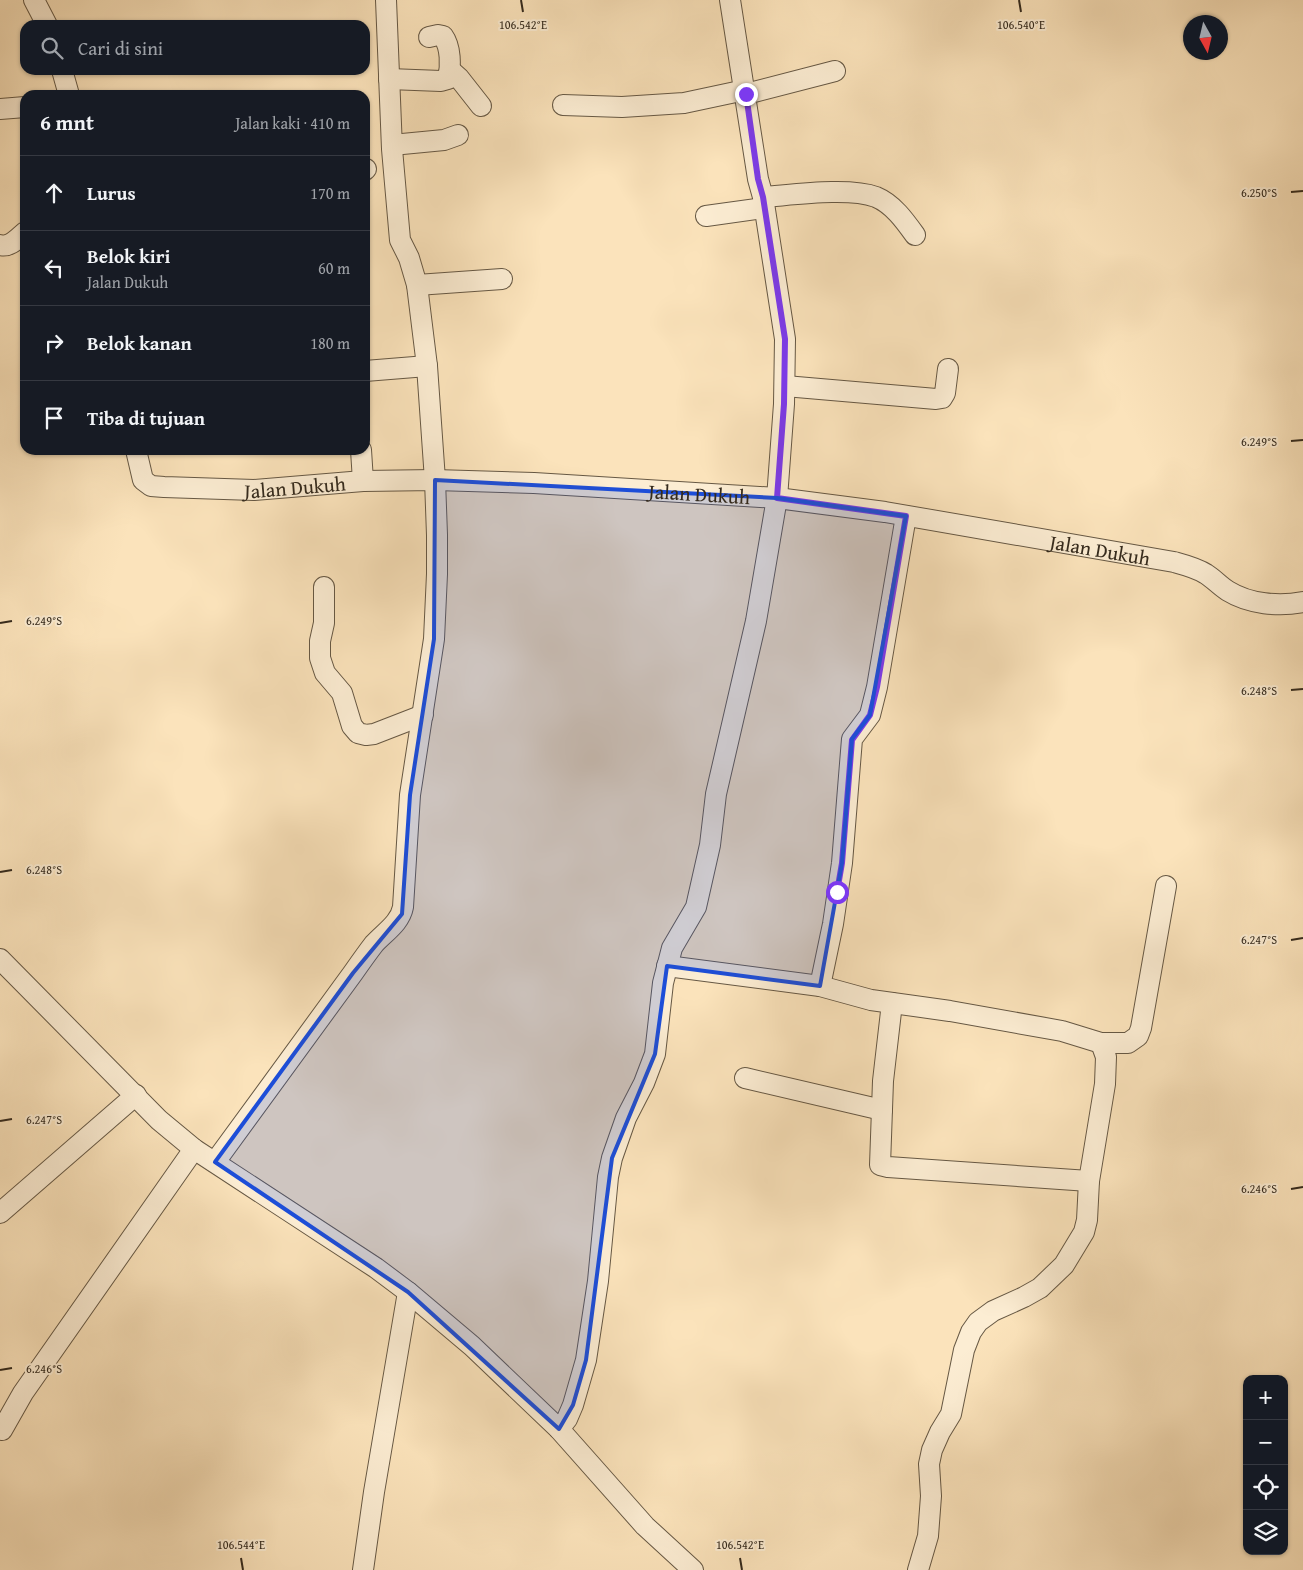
<!DOCTYPE html>
<html lang="id">
<head>
<meta charset="utf-8">
<style>
  body { margin:0; font-family:"Gentium Book Plus",serif; background:#242831; color:#f1f3f6 }
  .controls { position:absolute; right:15px; bottom:15px; display:grid; overflow:hidden; border-radius:10px; box-shadow:0 1px 4px #0004 }
  .controls button { width:45px; height:45px; display:grid; place-items:center; padding:0; border:0; border-bottom:1px solid #363941; background:#171b24; color:#f1f3f6; font:25px sans-serif }
  .compass { position:absolute; left:1183px; top:15px; width:45px; height:45px; border-radius:50%; background:#171b24; box-shadow:0 1px 4px #0004; rotate:172deg }
  .stop { position:absolute; width:15px; height:15px; margin:-11px; border:4px solid #7c3aed; border-radius:50%; background:#fff }
  .stop.end { background:#7c3aed; border-color:#fff; box-shadow:0 1px 5px #0008 }
  .list { margin:0; padding:0; list-style:none }
  h2 { display:flex; justify-content:space-between; align-items:center; height:65px; margin:0; padding:0 20px; font-size:21px }
  h2 small { font-size:16px; font-weight:400; color:#9ea1a6 }
  .list li { display:grid; grid-template-columns:32px 1fr auto; gap:15px; align-items:center; box-sizing:border-box; height:75px; padding:0 20px; border-top:1px solid #363941 }
  .list b { display:block; font-size:19px; white-space:nowrap }
  .list p { margin:0; font-size:16px; white-space:nowrap; color:#9ea1a6 }
  .list em { font-size:16px; font-style:normal; color:#9ea1a6 }
  .icon { flex:none; width:28px; height:28px; fill:none; stroke:currentColor; stroke-width:2; stroke-linecap:round; stroke-linejoin:round }
  .map { position:relative; flex:none; width:1303px; height:1570px; overflow:hidden }
  .search { position:absolute; background:#171b24; box-shadow:0 1px 4px #0004; left:20px; top:20px; width:350px; height:55px; display:flex; align-items:center; gap:12px; box-sizing:border-box; padding:0 18px; border-radius:15px; color:#9ea1a6; font-size:19px }
  .panel { position:absolute; background:#171b24; box-shadow:0 1px 4px #0004; left:20px; top:90px; width:350px; height:365px; border-radius:15px }
  .map>svg:first-child { display:block }
</style>
</head>
<body>
<div class="map">
<svg width="1303" height="1570" viewBox="0 0 1303 1570">
  <rect width="100%" height="100%" fill="#fbe3bb"/>
  <filter id="stains"><feTurbulence type="fractalNoise" baseFrequency=".004" numOctaves="4"/><feColorMatrix values="0 0 0 0 .2 0 0 0 0 .09 0 0 0 0 .02 0 0 0 .5 -.17"/></filter>
  <radialGradient id="worn" r=".72"><stop offset=".6" stop-color="#630" stop-opacity="0"/><stop offset="1" stop-color="#630" stop-opacity=".3"/></radialGradient>
  <g fill="none" stroke-linecap="round" stroke-linejoin="round">
    <g stroke="#665844" stroke-width="22">
      <g id="minor">
        <path d="M34,0L47,25"/>
        <path d="M62,70L69,95"/>
        <path d="M450,70L459,78L481,106"/>
        <path d="M389,79L441,81L448,79C451,66 451,47 443,36L438,35L429,37"/>
        <path d="M746,94L835,71"/>
        <path d="M563,105L622,107L684,103L745,90"/>
        <path d="M0,109L25,107"/>
        <path d="M392,145L444,140L458,135"/>
        <path d="M365,170L366,169"/>
        <path d="M763,197C792,195 849,187 876,197C893,204 905,221 915,235"/>
        <path d="M706,216L764,208"/>
        <path d="M0,245C10,248 18,238 25,232"/>
        <path d="M417,285L502,279"/>
        <path d="M365,371L427,366"/>
        <path d="M785,386L936,399L942,398L945,393L948,369"/>
        <path id="s1" d="M136,450L143,480L151,486L164,487L254,490L363,481L435,480L534,483L777,498L885,512L1174,562C1185,565 1197,568 1206,574C1214,579 1220,586 1228,591C1249,604 1279,607 1303,602"/>
        <path d="M361,450L363,481"/>
        <path d="M324,587V623L320,641V658L325,673L342,693L352,726L358,733L366,735L374,734L423,715"/>
        <path d="M0,959L159,1120L194,1149L376,1268L408,1292L472,1346L559,1429L645,1526L693,1570"/>
        <path d="M667,966L820,986L871,1000L950,1011L1062,1031L1101,1043H1128L1138,1036L1141,1028L1166,886"/>
        <path d="M820,986L833,924L842,863L852,739L870,715L877,687L906,516"/>
        <path d="M892,1003L883,1081L880,1165L888,1167L1089,1181"/>
        <path d="M745,1078L882,1110"/>
        <path d="M215,1162L353,973C360,963 367,953 374,944C385,932 400,923 403,907L410,795L434,639L437,574V535L435,480L427,366L417,285L409,258L400,240L392,149L386,0"/>
        <path d="M0,1213L136,1095"/>
        <path d="M559,1429L567,1419L573,1405L586,1360L598,1281L608,1177L612,1158L626,1118L644,1083L655,1054L663,983L672,948L696,907L710,845L716,794L756,621L777,498L784,404L785,339L763,197L758,179L730,0"/>
        <path d="M2,1430L23,1393L194,1149"/>
        <path d="M363,1570L374,1492L408,1292"/>
        <path d="M918,1570L928,1536L931,1496L929,1464L932,1450L940,1432L951,1414L964,1350L971,1332L978,1322L993,1311L1024,1297L1040,1288L1064,1265L1084,1232L1087,1220L1089,1181L1105,1084L1106,1057L1101,1043"/>
      </g>
    </g>
    <use href="#minor" stroke="#fcedd3" stroke-width="20"/>
  </g>
  <g fill="none" stroke-linecap="round" stroke-linejoin="round">
    <path stroke="#7c3aed" stroke-width="6" d="M746,94L758,179L763,197L785,339L784,404L777,498L906,516L877,687L870,715L852,740L842,863L837,892"/>
  </g>
  <path fill="#1d4ed8" fill-opacity="0.2" stroke="#1d4ed8" stroke-width="4" stroke-linejoin="round" d="M435,480L777,498L906,516L870,715L852,739L842,863L820,986L667,966L655,1054L612,1158L586,1360L573,1405L559,1429L408,1292L215,1162L353,973L402,914L410,795L434,639Z"/>
  <path fill="none" stroke="#342a1d" stroke-width="2" d="M521,0L523,12M1019,0L1021,12M1291,192L1303,191M1291,441L1303,440M0,623L12,621M1291,690L1303,689M0,872L12,870M1291,940L1303,938M0,1121L12,1119M1291,1189L1303,1187M0,1370L12,1368M241,1558L243,1570M740,1558L742,1570"/>
  <g text-anchor="middle" dominant-baseline="central" stroke-width="4" stroke-linejoin="round" paint-order="stroke">
    <g font-size="20" fill="#342a1d" stroke="#fcedd3">
      <text stroke="none"><textPath href="#s1" startOffset="185">Jalan Dukuh</textPath></text>
      <text stroke="none"><textPath href="#s1" startOffset="590">Jalan Dukuh</textPath></text>
      <text stroke="none"><textPath href="#s1" startOffset="995">Jalan Dukuh</textPath></text>
    </g>
  </g>
  <g font-size="12" text-anchor="middle" fill="#342a1d" stroke="#fcedd3" stroke-width="4" stroke-linejoin="round" paint-order="stroke">
    <text x="523" y="29">106.542°E</text>
    <text x="1021" y="29">106.540°E</text>
    <text x="1259" y="197">6.250°S</text>
    <text x="1259" y="446">6.249°S</text>
    <text x="44" y="625">6.249°S</text>
    <text x="1259" y="695">6.248°S</text>
    <text x="44" y="874">6.248°S</text>
    <text x="1259" y="944">6.247°S</text>
    <text x="44" y="1124">6.247°S</text>
    <text x="1259" y="1193">6.246°S</text>
    <text x="44" y="1373">6.246°S</text>
    <text x="241" y="1549">106.544°E</text>
    <text x="740" y="1549">106.542°E</text>
  </g>
  <rect width="100%" height="100%" filter="url(#stains)"/>
  <rect width="100%" height="100%" fill="url(#worn)"/>
</svg>
<div class="controls">
<button>+</button>
<button>−</button>
<button><svg class="icon" aria-label="locate" viewBox="0 0 24 24"><circle cx="12" cy="12" r="6"/><path d="M12 2v4M12 18v4M2 12h4M18 12h4"/></svg></button>
<button><svg class="icon" aria-label="layers" viewBox="0 0 24 24"><path d="M12 4l9 5-9 5-9-5zM3 14l9 5 9-5"/></svg></button>
</div>
<svg class="compass" viewBox="-18 -18 36 36"><path d="M0-13l5 13h-10z" fill="#e53935"/><path d="M0 13l5-13h-10z" fill="#9ea1a6"/></svg>
<div class="stop" style="left:837px;top:892px"></div>
<div class="stop end" style="left:746px;top:94px"></div>
<div class="search"><svg class="icon" aria-label="search" viewBox="0 0 24 24"><circle cx="10" cy="10" r="6"/><path d="M15 15l6 6"/></svg>Cari di sini</div>
<section class="panel">
<h2>6 mnt<small>Jalan kaki · 410 m</small></h2>
<ul class="list">
<li><svg class="icon" aria-label="ahead" viewBox="0 0 24 24"><path d="M12 20V5M6 11l6-6 6 6"/></svg><div><b>Lurus</b></div><em>170 m</em></li>
<li><svg class="icon" aria-label="left" viewBox="0 0 24 24"><path d="M17 20v-9H6M10 6l-5 5 5 5"/></svg><div><b>Belok kiri</b><p>Jalan Dukuh</p></div><em>60 m</em></li>
<li><svg class="icon" aria-label="right" viewBox="0 0 24 24"><path d="M7 20v-9h11M14 6l5 5-5 5"/></svg><div><b>Belok kanan</b></div><em>180 m</em></li>
<li><svg class="icon" aria-label="arrive" viewBox="0 0 24 24"><path d="M6 21V4h12l-3 4 3 4H6"/></svg><div><b>Tiba di tujuan</b></div></li>
</ul>
</section>
</div>
</body>
</html>
